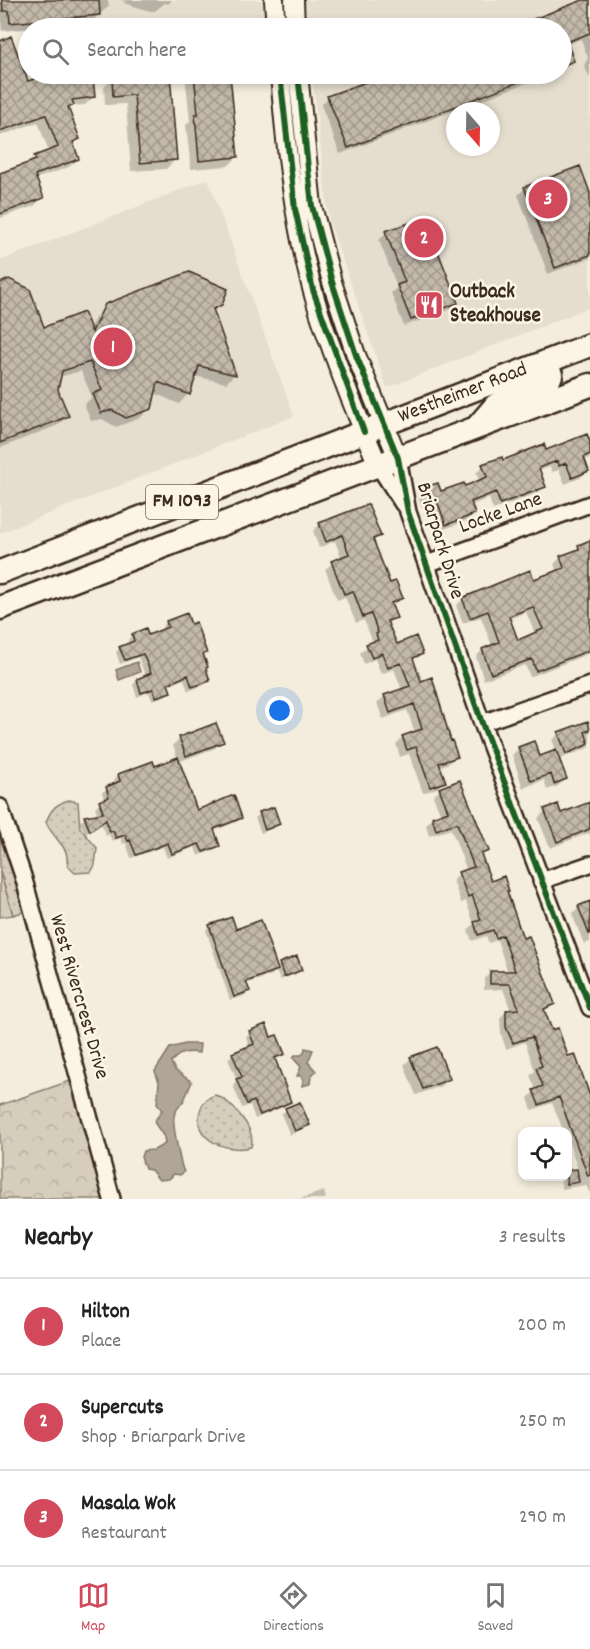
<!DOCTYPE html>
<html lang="en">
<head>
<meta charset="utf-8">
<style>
  body { margin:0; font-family:Dekko,sans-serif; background:#f2f2f2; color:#222 }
  .controls { position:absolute; right:18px; bottom:18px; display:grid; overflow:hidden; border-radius:12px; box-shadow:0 3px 9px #0003 }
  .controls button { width:54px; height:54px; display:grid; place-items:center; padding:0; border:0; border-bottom:2px solid #e0e0e0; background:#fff; color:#222; font:30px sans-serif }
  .compass { position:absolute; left:446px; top:102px; width:54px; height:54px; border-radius:50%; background:#fff; box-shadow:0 3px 9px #0003; rotate:160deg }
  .you { position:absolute; left:280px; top:711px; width:21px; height:21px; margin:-15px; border:4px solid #fff; border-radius:50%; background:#1a73e8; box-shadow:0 0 0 9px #1a73e833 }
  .badge { display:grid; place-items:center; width:39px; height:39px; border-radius:50%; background:#d1495b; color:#fff; font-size:20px; font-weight:700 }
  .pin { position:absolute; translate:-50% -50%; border:3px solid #fff; box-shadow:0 2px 6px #0006 }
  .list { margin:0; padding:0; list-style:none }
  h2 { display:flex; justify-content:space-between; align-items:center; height:78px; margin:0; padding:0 24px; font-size:26px }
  h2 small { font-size:20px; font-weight:400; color:#767676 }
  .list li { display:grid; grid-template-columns:39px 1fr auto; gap:18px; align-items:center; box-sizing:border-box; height:96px; padding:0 24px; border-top:2px solid #e0e0e0 }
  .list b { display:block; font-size:22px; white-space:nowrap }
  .list p { margin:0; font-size:20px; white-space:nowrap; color:#767676 }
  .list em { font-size:20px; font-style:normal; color:#767676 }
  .icon { flex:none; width:33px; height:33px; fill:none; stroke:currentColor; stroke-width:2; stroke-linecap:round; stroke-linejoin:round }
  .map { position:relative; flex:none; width:590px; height:1199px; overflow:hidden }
  .search { position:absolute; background:#fff; box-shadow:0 3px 9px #0003; left:18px; right:18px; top:18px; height:66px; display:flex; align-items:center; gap:15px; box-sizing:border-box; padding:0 21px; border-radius:33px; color:#767676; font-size:22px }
  .sheet { height:366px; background:#fff }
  nav { display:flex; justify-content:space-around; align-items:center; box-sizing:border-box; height:84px; border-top:2px solid #e0e0e0; background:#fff; font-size:16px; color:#767676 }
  nav a { display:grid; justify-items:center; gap:3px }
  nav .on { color:#d1495b }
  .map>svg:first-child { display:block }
</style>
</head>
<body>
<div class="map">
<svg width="590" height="1199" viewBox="0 0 590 1199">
  <defs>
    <pattern id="grass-dots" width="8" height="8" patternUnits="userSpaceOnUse" patternTransform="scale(1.5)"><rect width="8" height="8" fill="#d6cdbd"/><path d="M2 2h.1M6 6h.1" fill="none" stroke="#b9b0a2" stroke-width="1.8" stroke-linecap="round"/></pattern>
    <pattern id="forest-crowns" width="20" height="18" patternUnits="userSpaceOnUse" patternTransform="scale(1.5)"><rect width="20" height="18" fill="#d6cdbd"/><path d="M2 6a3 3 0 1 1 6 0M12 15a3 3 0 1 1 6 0" fill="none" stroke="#b9b0a2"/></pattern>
    <pattern id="building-cross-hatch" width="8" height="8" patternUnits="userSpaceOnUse" patternTransform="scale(1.5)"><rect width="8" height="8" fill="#c3b9aa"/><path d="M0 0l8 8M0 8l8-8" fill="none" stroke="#a0978a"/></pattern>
  </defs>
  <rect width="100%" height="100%" fill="#f4eddd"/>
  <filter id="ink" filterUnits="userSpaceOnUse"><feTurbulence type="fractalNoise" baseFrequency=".0167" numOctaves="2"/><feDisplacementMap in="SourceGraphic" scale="12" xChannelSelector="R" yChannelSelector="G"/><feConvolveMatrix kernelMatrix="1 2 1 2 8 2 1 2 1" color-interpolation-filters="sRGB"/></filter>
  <g filter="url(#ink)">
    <path fill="#e5ddce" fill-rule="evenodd" d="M0,0H590V307L387,388L329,221L312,74H562V28H262L250,18L0,30ZM455,111H491V147H455Z
      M208,179L294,416L0,533V261Z"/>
    <path fill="url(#grass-dots)" stroke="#887c6e" stroke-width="1.5" d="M69,800L78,802L80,828L97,848L95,865L91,872L75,873C64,863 69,864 66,852C63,844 50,833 46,822C51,809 56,804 69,800Z
      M0,827L24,905L23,912L13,915L0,872Z
      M215,1095C231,1101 257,1129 251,1147C228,1153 191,1140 200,1111C202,1102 207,1098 215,1095Z"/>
    <path fill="url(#forest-crowns)" stroke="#887c6e" stroke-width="1.5" d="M73,1080L106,1199H0V1105Z"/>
    <path fill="#d6cdbd" stroke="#887c6e" stroke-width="1.5" d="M0,872L13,915L0,917Z"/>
    <path fill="#b0a596" stroke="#817466" stroke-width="1.5" d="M137,662L140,672L119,680L116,670Z
      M185,1044H200L199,1053C186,1051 179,1053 171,1062L175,1070L192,1082C189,1088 187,1094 184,1100C181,1105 175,1110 174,1116C172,1122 180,1164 184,1172L180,1175L174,1174L169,1179L159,1180L151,1170L145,1169L141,1157L143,1151L154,1150L165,1144L164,1137L154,1122L162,1110L157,1104L159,1082L155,1071L170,1048Z
      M305,1048L313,1050L308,1062L316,1071L311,1076L310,1084L302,1086L303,1081L301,1076H297L301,1067L293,1058L295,1055H301L304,1053Z"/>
    <path fill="#0003" fill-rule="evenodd" d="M0,0H108L109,6L90,23L2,31Z
      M120,0H172L168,4L165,3L155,11H150L124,3L125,1Z
      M587,0H590V78L584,66L588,58L581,39L566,45L572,61L562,69V28H512Z
      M0,42L27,83L39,78V74H77L78,81L93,97L85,105L70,106L67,109L79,139L72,145L77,159L69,167L35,179L42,198L34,206L0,218V175L27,165L35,157L49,152L38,122L0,136Z
      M130,74H168L175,160L166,169L131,171L126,104L105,105L104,87L113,78L127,77Z
      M185,74H229L237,157L228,166L191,169L186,125L190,121Z
      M392,74H550L340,154L321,105L328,98Z
      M525,188L590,197V258L548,274L518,195Z
      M386,233L456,302L449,310L404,326L391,293L397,287L379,240Z
      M0,285L43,328L89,330L96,316L106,306L221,304L212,313L235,374L226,383L194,376L188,394L179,404L154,393L150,408L140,418L116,427L102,419L91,421L84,405L92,397L81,371L59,377L57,391L68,416L58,425L0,448Z
      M590,436V458L583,460L587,471L580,478L565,484L559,470L552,472L550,467L538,471L544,486L537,493L493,510L489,498L470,506L473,514L466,521L439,531L429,504L422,507L418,496L425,489L437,485L440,493L464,488L480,482L476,473L483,466L545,452Z
      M320,524L379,536L373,542L389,585L401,598L391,606L395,617L387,625L396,646L421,653L412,661L420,683L457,756L449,763L439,767L444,781L437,788L423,793L409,754L400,757L396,744L403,737L415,733L407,710L383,719L377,703L385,696L402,690L394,669L381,674L375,659L364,664L360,653L370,644L372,640L364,620L356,623L345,597L337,600L325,569L341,557L335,541L319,548L313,531Z
      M590,542V653L530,677L525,665L484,680L476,657L482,650L492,646L481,617L463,623L456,606L463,599L533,581L557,572L554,564L561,557L572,553L579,547ZM526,612L535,634L517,642L509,619Z
      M166,622L205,652L202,655L209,680L204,685L188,691L184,679L167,686L169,692L165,696L152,700L149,692L137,697L133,685L137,680L146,677L138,657L120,664L116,652L120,648L130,644L128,640L132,635L148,637L163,631L162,627Z
      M588,725H590V747L558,760L565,779L558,786L547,790L544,780L523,788L512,755L519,748L539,758L557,752L552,740L559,734Z
      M180,738L222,741L215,748L178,762L196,812L241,818L236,822L213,831L218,846L214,850L198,856L195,847L167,858L163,847L131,858L126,843L123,844L121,838L112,841L109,834L106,836L101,823L85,834L80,822L85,818L98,815L95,807L104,800L102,792L115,784L114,780L118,775L154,768L178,759L173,745Z
      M440,790L488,850L481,857L490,883L505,892L522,940L553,1004L543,1012L551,1032L590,1097V1194L586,1185L562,1189L560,1179L562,1176H568V1172L578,1170L568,1140V1132H564L552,1103L532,1110L528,1098L536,1090L530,1075L535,1071L525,1042L506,1049L501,1034L500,1018L506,1011H511L503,989L484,990V979L490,973H508L497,940L489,943L486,936L472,941L468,930L474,924L466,901L461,903L453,880L459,874L467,871L451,829L429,836L426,825L432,818L441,815L433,796Z
      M590,803V835L588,833L550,848L538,818L545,811L560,815Z
      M260,814L279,824L274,828L261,833L255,818Z
      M590,903V942L584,944L572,914L579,907Z
      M210,926L235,931L276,968L280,965L300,969L296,974L280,980L276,971L272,975L246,984L248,991L244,996L230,1000L206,930Z
      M250,1032L270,1039L283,1053L274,1060L289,1102L285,1106L255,1119L250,1105L242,1108L233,1085L237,1080L228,1059L233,1054L250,1047L246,1037Z
      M411,1058L448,1079L441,1086L416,1095L404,1065Z
      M286,1110L308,1125L303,1129L290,1135L281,1114Z
      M324,1191L326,1199H299Z"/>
    <path fill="url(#building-cross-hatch)" stroke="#3b2a1e" stroke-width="1.5" fill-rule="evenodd" d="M2,0H99L100,15L10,23L9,11H3Z
      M583,0H590V33L567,42L574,61L561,66V28H510Z
      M11,36L28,81L48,74H63L65,78L74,75L75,80L93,78L95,97L72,100L74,105L68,107L80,139L73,142L79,159L35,175L44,198L0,214V173L36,160L34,156L58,147L46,115L0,131V41Z
      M132,74H170L177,160L140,163L134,95L113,97L112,77L133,76Z
      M194,74H230L238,157L199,161L195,114H198Z
      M388,74H539L348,148L327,96Z
      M580,166L590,193V255L555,268L524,187Z
      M425,218L458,303L411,320L397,285L405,282L385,231Z
      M189,272L228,289L222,305L213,309L236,375L199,366L190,395L158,382L152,409L126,418L112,410L101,413L93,394L102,390L90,362L62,371L58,390L69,416L0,443V283L9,279L30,289L44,327L84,312L92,332L105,304Z
      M587,434L590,442V454L584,457L589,471L572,478L566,463L559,466L557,461L539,468L546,487L500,504L496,492L471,502L475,514L446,525L436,498L429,501L425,487L438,483L441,491L464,483L465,486L487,477L482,464L502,457L503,460L544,444L546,450Z
      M368,504L381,536L373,539L390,583L396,581L403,598L391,603L397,618L387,621L397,644L416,636L423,654L413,658L421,681L432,677L451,741L452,740L458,757L439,763L446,782L430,787L416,747L407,750L402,736L422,729L414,704L390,713L384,695L410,686L401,663L388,668L382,653L372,658L366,644L378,640L376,634L378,633L371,614L363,617L353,591L344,594L331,561L349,554L342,535L326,542L319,523Z
      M590,540V650L536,671L532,659L491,674L482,649L499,642L488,611L470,618L462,598L530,570L534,579L564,568L560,556L579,549L578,545ZM533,607L543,629L518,640L509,616Z
      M187,613L191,624L196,622L200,634L207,653L203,654L208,667L206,668L210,681L192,687L188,675L168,684L171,692L156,697L153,689L141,693L137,679L151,673L143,654L125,660L119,647L134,641L132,634L146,628L148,635L168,627L166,621Z
      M588,721L590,730L585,732L589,744L566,754L558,732Z
      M216,723L224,742L186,756L179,737Z
      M534,741L540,756L556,750L567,779L554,784L551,774L531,781L518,747Z
      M178,757L197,810L234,795L242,818L214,829L220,846L203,852L199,844L172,854L168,843L136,855L130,840L128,841L125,835L116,838L113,831L110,832L106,820L90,831L84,816L103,813L99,801L109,797L106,787L120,781L118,774L153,761L155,766Z
      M460,780L489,851L481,854L491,881L504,876L509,891H507L523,938L529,936L555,1004L544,1009L552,1030L558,1028L568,1056L575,1054L590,1096V1175L588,1176L559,1097L539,1105L533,1090L543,1086L536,1068L542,1066L532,1037L513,1043L506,1027V1010L519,1009L510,984H490V971H515L503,935L496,938L493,930L478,935L474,922L481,920L472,895L468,897L458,872L474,867L457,823L436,830L432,817L448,811L439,788Z
      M590,802V829L557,842L544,809L558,804L561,813Z
      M274,807L280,824L265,830L259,812Z
      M590,901V934H589L578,906Z
      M232,917L236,929L261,920L278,970L246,982L250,991L234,997L209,925Z
      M297,956L302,970L284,977L279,963Z
      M266,1024L271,1037L277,1035L285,1054L275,1058L291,1102L260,1115L254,1101L247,1104L236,1079L242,1077L232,1053L254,1044L249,1031Z
      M437,1047L450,1079L423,1089L410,1057Z
      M300,1102L310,1125L295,1131L285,1108Z
      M577,1169L579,1182L567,1184V1170Z"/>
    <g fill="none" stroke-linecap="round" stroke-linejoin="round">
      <g stroke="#3b2a1e" stroke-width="20">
        <path id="minor" d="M398,458L408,512L482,723L590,1008
          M378,465L403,504
          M427,564L590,504
          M482,723L590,685
          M0,807L23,876L112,1199
          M541,881L590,864"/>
      </g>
      <g stroke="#3b2a1e" stroke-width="22">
        <path id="tertiary" d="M274,0L276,28
          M294,0L295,28
          M280,74C286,149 294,226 315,299C332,355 355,411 378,465
          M298,74L312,206L332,282L356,355L398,458"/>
      </g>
      <g stroke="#3b2a1e" stroke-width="27">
        <g id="primary">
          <path d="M478,426L496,405L509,397L548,383L551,375L546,362"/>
          <path id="s1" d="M0,572L590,345"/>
          <path d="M0,608L590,385"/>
        </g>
      </g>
      <use href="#minor" stroke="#fcf5e5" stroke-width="15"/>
      <use href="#tertiary" stroke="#fcf5e5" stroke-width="18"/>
      <use href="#primary" stroke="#fcf5e5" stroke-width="22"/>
      <g stroke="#fcf5e5" stroke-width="10">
        <path id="cycleway" d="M280,74L295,209L313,290L364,432
          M298,74L312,206L332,282L356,355L398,458L408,512L482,723L590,1008"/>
      </g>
      <use href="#cycleway" stroke="#1b5e20" stroke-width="6"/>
    </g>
  </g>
  <defs>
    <g id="restaurant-square" transform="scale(1.5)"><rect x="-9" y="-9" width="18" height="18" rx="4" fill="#d1495b" stroke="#fcf5e5"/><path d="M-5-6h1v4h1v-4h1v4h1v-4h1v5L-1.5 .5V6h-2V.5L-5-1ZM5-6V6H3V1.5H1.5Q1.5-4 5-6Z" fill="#fff"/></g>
  </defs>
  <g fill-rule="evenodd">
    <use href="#restaurant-square" x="429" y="305"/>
  </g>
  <g text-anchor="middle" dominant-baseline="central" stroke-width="5" stroke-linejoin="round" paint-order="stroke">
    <rect fill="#fcf5e5" stroke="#75675a" stroke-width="1.5" x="146" y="485" width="72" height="34" rx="4.5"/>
    <g font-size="20" font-weight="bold" fill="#3b2a1e">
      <text x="182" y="502">FM 1093</text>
    </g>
    <g font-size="21" font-weight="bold" fill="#3b2a1e" stroke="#fcf5e5" text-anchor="start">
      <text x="450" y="293">Outback<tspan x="450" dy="24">Steakhouse</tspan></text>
    </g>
    <g font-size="21" fill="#3b2a1e" stroke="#fcf5e5">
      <text stroke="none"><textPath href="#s1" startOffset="496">Westheimer Road</textPath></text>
      <text transform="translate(501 514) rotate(-20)">Locke Lane</text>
      <text transform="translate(439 541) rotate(73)">Briarpark Drive</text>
      <text transform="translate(78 997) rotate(74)">West Rivercrest Drive</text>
    </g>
  </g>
</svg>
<div class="controls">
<button><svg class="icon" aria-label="locate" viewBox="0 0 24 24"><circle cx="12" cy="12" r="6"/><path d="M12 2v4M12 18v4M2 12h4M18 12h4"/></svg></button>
</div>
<svg class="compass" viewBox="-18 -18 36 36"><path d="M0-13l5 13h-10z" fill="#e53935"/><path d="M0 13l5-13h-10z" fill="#767676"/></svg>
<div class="you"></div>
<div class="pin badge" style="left:113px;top:347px">1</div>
<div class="pin badge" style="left:424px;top:238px">2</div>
<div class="pin badge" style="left:548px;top:199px">3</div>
<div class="search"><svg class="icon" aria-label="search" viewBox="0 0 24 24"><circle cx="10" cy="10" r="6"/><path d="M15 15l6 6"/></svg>Search here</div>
</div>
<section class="sheet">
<h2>Nearby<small>3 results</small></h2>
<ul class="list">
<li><span class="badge">1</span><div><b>Hilton</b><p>Place</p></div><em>200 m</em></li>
<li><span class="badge">2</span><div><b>Supercuts</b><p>Shop · Briarpark Drive</p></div><em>250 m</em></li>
<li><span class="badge">3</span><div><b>Masala Wok</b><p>Restaurant</p></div><em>290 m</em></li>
</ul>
</section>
<nav>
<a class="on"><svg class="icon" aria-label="map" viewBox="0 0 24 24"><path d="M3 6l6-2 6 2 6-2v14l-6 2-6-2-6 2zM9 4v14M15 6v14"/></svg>Map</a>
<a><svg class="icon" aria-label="directions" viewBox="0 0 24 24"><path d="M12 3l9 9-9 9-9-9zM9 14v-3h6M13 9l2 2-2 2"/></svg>Directions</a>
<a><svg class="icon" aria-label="saved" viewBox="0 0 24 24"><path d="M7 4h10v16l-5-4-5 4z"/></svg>Saved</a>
</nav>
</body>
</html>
